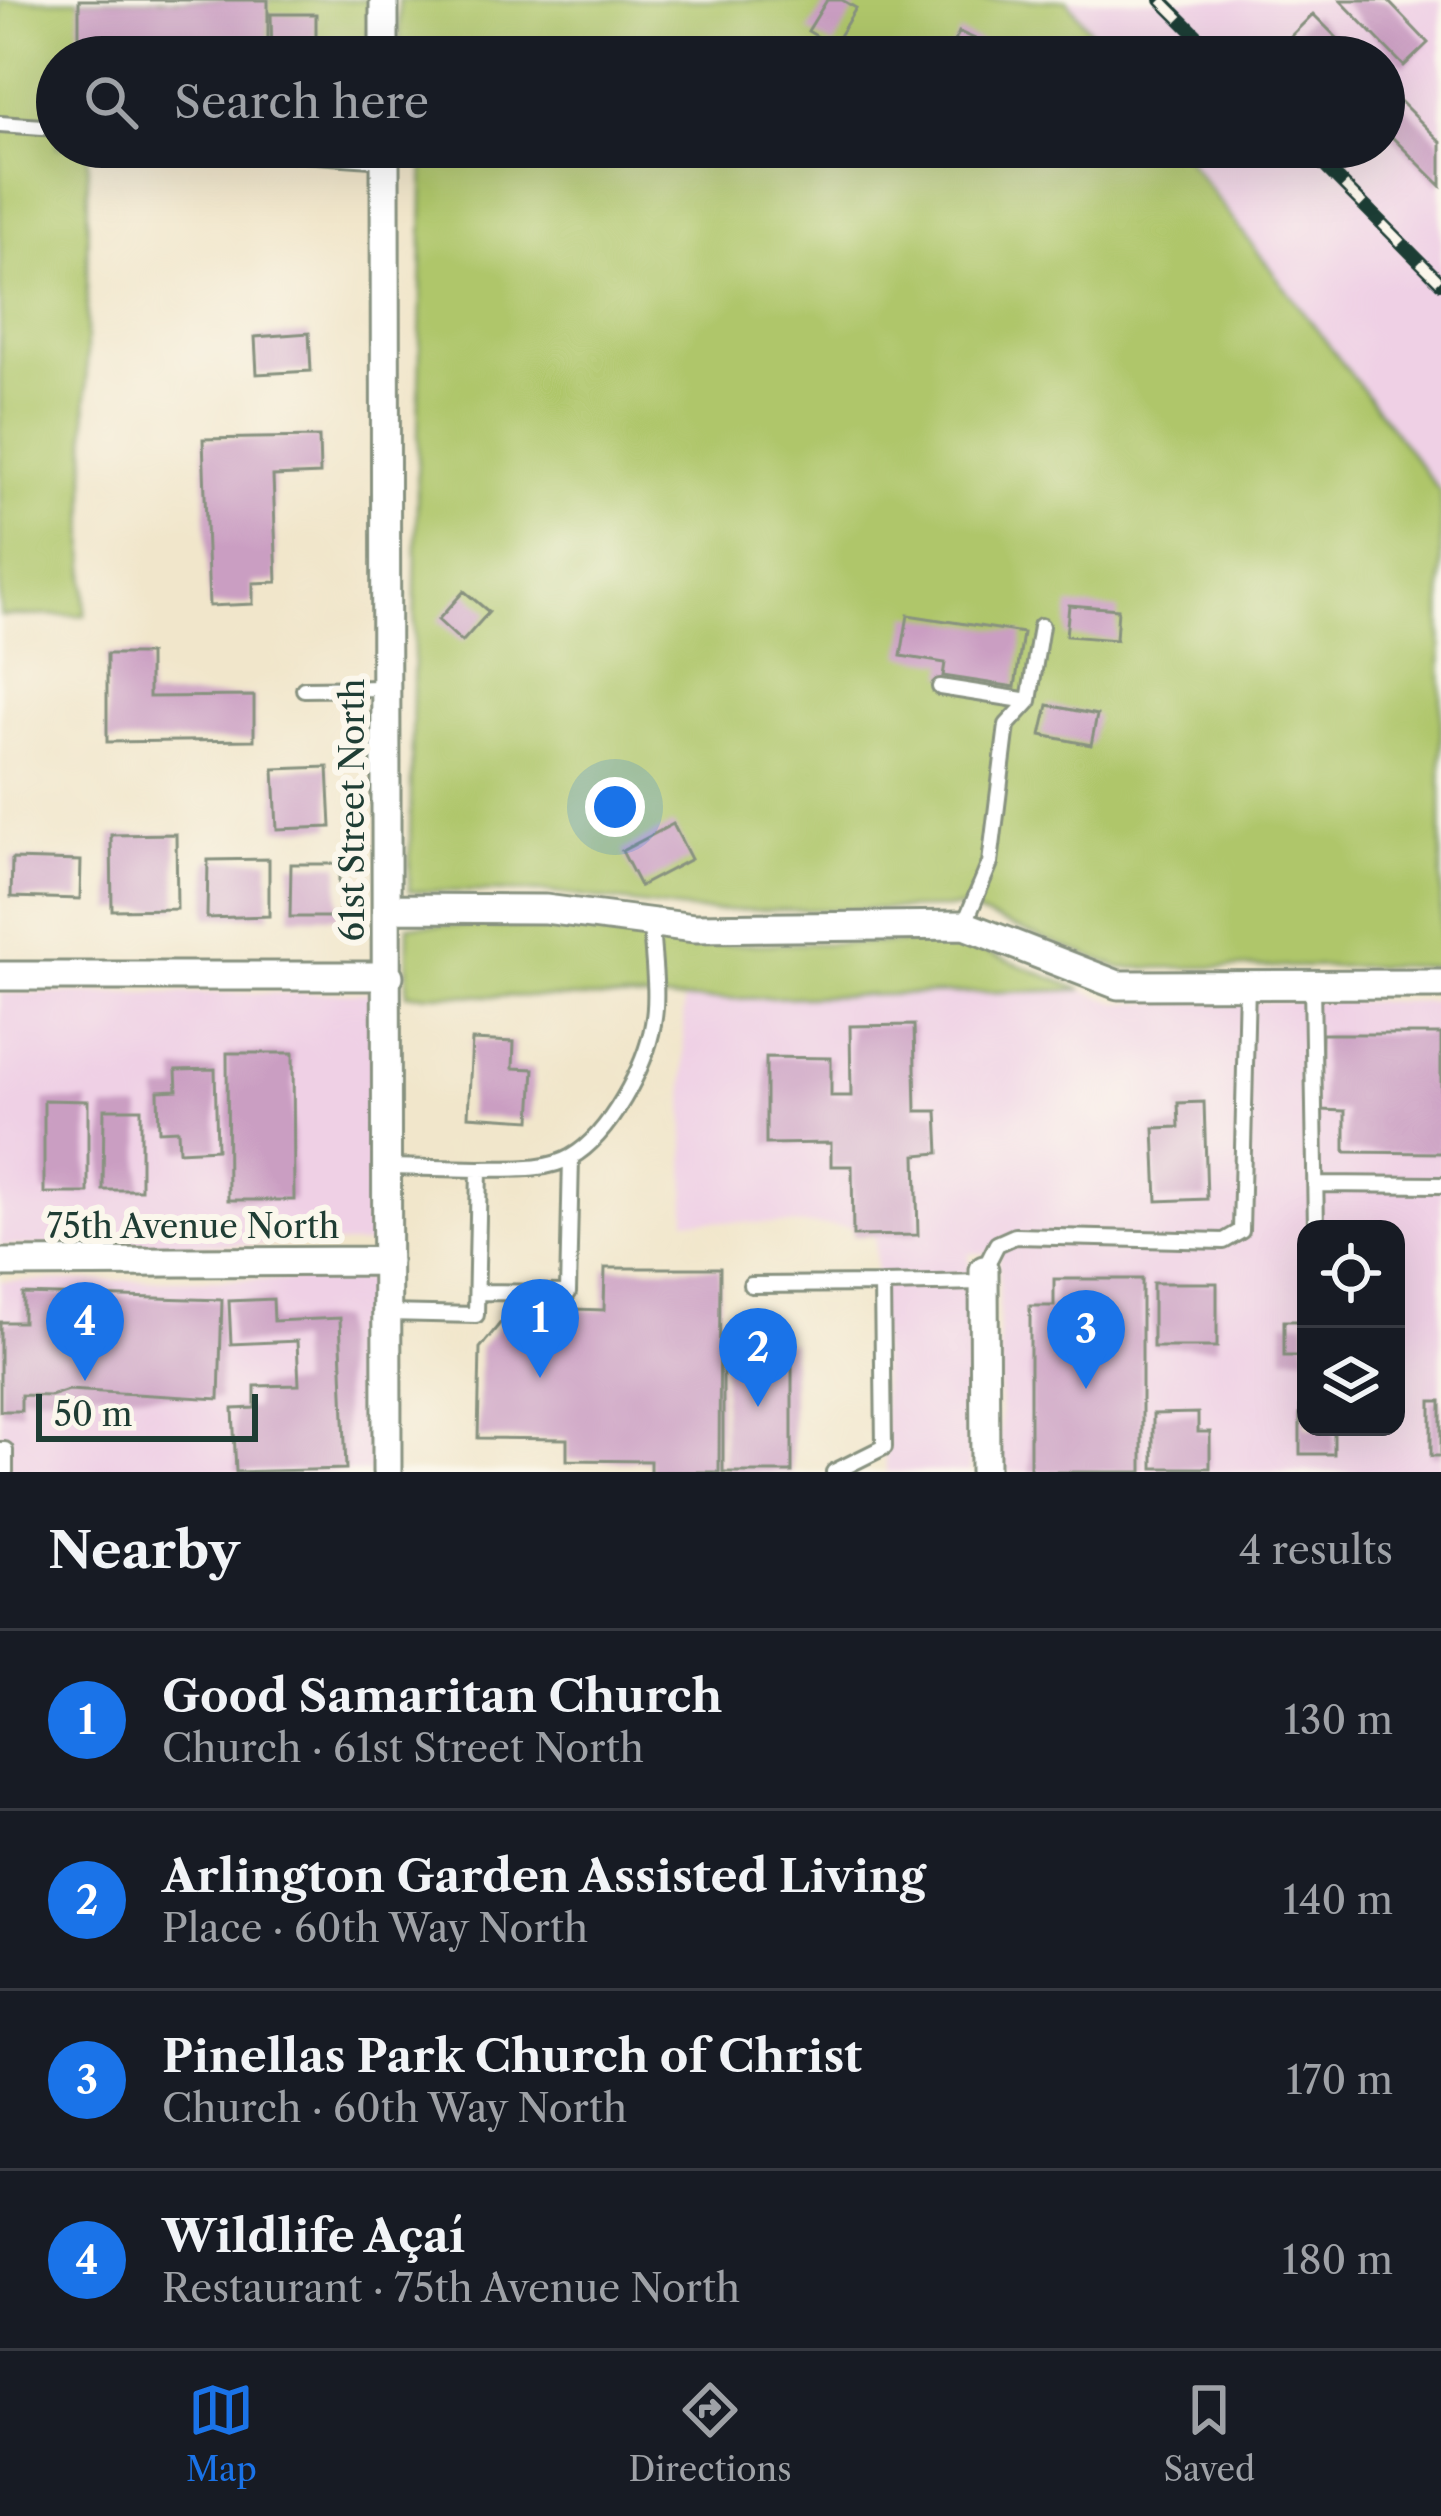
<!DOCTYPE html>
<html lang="en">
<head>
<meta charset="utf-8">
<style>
  body { margin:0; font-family:"Libre Caslon Text",serif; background:#20242c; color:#f1f3f6 }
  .controls { position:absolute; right:36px; bottom:36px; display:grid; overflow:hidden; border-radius:24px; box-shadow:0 12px 48px #0002 }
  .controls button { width:108px; height:108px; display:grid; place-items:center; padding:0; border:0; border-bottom:3px solid #363941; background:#171b24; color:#f1f3f6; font:60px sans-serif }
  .scale { position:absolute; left:36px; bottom:30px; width:222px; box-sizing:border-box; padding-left:12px; border:6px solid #1f3d34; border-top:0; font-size:33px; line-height:42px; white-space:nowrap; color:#1f3d34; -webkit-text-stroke:9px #fbf7ec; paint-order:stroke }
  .you { position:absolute; left:615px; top:807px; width:42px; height:42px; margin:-30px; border:9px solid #fff; border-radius:50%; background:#1a73e8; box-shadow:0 0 0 18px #1a73e833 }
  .badge { display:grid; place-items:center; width:78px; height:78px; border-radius:50%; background:#1a73e8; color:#fff; font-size:39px; font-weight:700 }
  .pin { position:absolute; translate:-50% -99px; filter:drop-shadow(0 3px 6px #0008) }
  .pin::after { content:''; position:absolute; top:63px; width:42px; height:36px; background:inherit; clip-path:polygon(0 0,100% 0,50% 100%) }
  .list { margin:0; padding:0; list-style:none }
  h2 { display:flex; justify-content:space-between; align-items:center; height:156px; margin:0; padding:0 48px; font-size:51px }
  h2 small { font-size:39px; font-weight:400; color:#9ea1a6 }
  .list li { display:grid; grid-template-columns:78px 1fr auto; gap:36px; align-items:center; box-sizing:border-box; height:180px; padding:0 48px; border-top:3px solid #363941 }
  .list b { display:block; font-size:45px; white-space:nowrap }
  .list p { margin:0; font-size:39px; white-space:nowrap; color:#9ea1a6 }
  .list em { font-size:39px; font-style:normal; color:#9ea1a6 }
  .icon { flex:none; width:66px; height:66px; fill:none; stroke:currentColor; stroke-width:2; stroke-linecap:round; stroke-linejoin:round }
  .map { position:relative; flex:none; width:1441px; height:1472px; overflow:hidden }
  .search { position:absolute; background:#171b24; box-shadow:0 12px 48px #0002; left:36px; right:36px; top:36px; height:132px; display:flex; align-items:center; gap:30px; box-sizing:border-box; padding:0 42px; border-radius:66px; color:#9ea1a6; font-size:45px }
  .sheet { height:876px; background:#171b24 }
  nav { display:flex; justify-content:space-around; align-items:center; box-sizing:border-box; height:168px; border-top:3px solid #363941; background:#171b24; font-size:33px; color:#9ea1a6 }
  nav a { display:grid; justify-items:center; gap:6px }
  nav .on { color:#1a73e8 }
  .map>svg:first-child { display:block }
</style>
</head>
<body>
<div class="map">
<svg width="1441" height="1472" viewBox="0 0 1441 1472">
  <rect width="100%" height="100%" fill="#fbf7ec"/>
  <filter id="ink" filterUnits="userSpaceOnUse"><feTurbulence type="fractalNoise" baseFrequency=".00833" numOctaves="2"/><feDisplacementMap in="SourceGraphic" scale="24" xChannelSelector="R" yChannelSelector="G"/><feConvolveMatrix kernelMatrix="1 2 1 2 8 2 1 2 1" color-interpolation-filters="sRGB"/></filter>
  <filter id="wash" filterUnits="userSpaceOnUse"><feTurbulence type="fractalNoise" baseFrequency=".004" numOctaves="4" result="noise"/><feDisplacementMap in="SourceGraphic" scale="48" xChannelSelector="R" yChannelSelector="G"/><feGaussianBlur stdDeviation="2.7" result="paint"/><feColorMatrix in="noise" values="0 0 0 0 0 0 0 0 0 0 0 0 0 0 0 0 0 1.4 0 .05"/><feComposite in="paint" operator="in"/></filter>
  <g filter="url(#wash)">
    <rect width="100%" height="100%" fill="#f1e6cb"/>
    <path fill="#efd0e5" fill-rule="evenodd" d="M1067,0H1441V493L1178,147H1384V57H1110Z
      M1082,990L1118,1003L1441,1001V1472H1000L999,1254L969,1253L970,1472H886L874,1228L686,1220L683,1000ZM1306,1229H1396V1427H1306Z
      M0,993H373L372,1244L0,1246Z
      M372,1279V1472H0V1281Z"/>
    <path fill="#afc66b" stroke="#678250" stroke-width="3" d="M0,0H369V57H57V147H88L85,615L0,616Z
      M399,0H1067L1110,57H400Z
      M400,147H1178L1441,493V966L1121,968L964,908L695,911L547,892L409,891L424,150Z
      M408,925L545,926L694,945L961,942L1082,990L683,1000L407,994Z"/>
    <g id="blocks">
      <path fill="#ca9ec2" d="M79,0H268V57H79Z
        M827,0H842L856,8L833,46L808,31Z
        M1340,0H1387L1428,43L1404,66Z
        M271,14H316V57H272Z
        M1313,14L1356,57H1313L1291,36Z
        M959,32L998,49L995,57H948Z
        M1384,85L1441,142V186L1384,129Z
        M309,333L311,371L257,374L255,337Z
        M319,437L320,474L273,476L277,582L253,583V604L209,606L203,439Z
        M464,591L489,612L462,642L438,620Z
        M1069,605L1118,609L1116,640L1066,636Z
        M908,615L1023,633L1015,687L943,676L945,663L901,656Z
        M107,654H149V697L254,696V740L107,742Z
        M1048,705L1097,715L1091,745L1041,735Z
        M328,767L331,827L277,829L274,769Z
        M673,824L691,859L640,886L622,851Z
        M176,834L177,909L112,910L111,835Z
        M12,859L81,861L80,899L11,897Z
        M269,859V916L207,918L208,860Z
        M291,864H339V917H290Z
        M914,1025L916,1111H937L939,1153L916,1155L918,1235L853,1236L852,1166H831V1143L766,1144V1057L831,1058V1096H851L850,1026Z
        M1322,1034H1441V1153L1345,1152V1111L1321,1110Z
        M472,1040L514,1042L513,1068L534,1069L531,1120L468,1116Z
        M227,1053H293L294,1200H228Z
        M215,1069L217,1149L179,1151L178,1130L159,1131L158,1091L177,1090L176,1070Z
        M44,1100L88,1101V1193H44Z
        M1204,1102L1207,1199L1157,1201L1154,1128L1179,1127L1178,1103Z
        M104,1109H141V1190H103Z
        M605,1268H720L719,1472H650V1461L567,1460V1439L478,1438L480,1348L506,1316L575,1318L574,1309L604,1310Z
        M1054,1279H1142V1472H1030V1306H1054Z
        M1153,1283H1217V1347H1153Z
        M23,1294L222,1300L219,1399L68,1390L50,1396L21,1395V1411H0V1322H23Z
        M273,1299L274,1321L340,1318L346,1469L236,1472L233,1409L255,1408V1386L299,1385L297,1341L231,1344L229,1301Z
        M1284,1321H1306V1356H1284Z
        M723,1342H792V1472H723Z
        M1300,1401H1306V1427H1334V1454H1300Z
        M1431,1401H1441V1456H1431Z
        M1198,1413V1432H1210V1468H1153V1414Z"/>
    </g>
  </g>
  <g filter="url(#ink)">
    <use href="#blocks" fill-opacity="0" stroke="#889280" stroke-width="3"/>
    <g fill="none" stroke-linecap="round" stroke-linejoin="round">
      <g stroke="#889280" stroke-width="20">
        <path id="lane" d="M0,124L57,128
          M209,147L385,160
          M940,687L1029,701
          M304,689L387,688
          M964,925L990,863L1007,725L1029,701L1041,626
          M1312,984L1316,1229
          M479,1169C507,1168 545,1172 571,1157C609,1136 646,1066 653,1024C659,993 652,954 651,922
          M1316,1184L1441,1185
          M984,1270L997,1244L1015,1236L1224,1241L1241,1231L1247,984
          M751,1285L882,1284
          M477,1292L568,1293L571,1157
          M387,1313L476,1315L479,1169L388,1167
          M0,1450H5V1472
          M834,1472L884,1447L882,1284L984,1282"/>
      </g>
      <g stroke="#889280" stroke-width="33">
        <path id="street" d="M384,0V57
          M385,147L387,1472
          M389,908L545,909L694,928L964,925L1118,985L1441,984
          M0,976H389
          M0,1263L387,1261
          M984,1270L985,1472"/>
      </g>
      <use href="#lane" stroke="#fff" stroke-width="14"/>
      <use href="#street" stroke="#fff" stroke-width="27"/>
      <g stroke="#1f3d34" stroke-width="14">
        <path id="rail" d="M1161,0L1218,57
          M1306,147L1441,283"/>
      </g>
      <use href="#rail" stroke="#fbf7ec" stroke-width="9" stroke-dasharray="27" stroke-linecap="butt"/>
    </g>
  </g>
  <g text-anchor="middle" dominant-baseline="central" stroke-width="12" stroke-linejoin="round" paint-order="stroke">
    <g font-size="33" fill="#1f3d34" stroke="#fbf7ec">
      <text transform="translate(352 810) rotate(-90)">61st Street North</text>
      <text x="193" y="1226">75th Avenue North</text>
    </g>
  </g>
</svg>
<div class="controls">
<button><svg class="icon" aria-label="locate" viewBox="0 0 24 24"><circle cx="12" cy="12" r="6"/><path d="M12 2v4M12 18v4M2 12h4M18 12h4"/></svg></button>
<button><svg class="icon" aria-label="layers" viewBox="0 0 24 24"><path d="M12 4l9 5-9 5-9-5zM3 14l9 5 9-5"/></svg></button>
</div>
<div class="scale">50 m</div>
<div class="you"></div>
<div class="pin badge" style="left:540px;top:1378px">1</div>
<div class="pin badge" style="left:758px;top:1407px">2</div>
<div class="pin badge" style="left:1086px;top:1389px">3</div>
<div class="pin badge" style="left:85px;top:1381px">4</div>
<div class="search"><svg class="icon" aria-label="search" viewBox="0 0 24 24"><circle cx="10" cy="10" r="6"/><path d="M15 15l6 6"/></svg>Search here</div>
</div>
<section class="sheet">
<h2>Nearby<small>4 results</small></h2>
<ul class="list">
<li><span class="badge">1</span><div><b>Good Samaritan Church</b><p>Church · 61st Street North</p></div><em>130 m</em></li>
<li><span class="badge">2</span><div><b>Arlington Garden Assisted Living</b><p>Place · 60th Way North</p></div><em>140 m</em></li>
<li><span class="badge">3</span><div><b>Pinellas Park Church of Christ</b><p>Church · 60th Way North</p></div><em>170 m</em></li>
<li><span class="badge">4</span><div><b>Wildlife Açaí</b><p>Restaurant · 75th Avenue North</p></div><em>180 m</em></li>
</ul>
</section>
<nav>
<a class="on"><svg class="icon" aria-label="map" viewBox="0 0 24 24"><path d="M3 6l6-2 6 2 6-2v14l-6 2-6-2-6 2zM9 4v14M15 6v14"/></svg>Map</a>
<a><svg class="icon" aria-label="directions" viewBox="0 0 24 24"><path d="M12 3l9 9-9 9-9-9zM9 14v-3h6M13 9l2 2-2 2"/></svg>Directions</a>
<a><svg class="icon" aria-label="saved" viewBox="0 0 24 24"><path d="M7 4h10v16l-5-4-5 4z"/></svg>Saved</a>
</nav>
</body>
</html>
